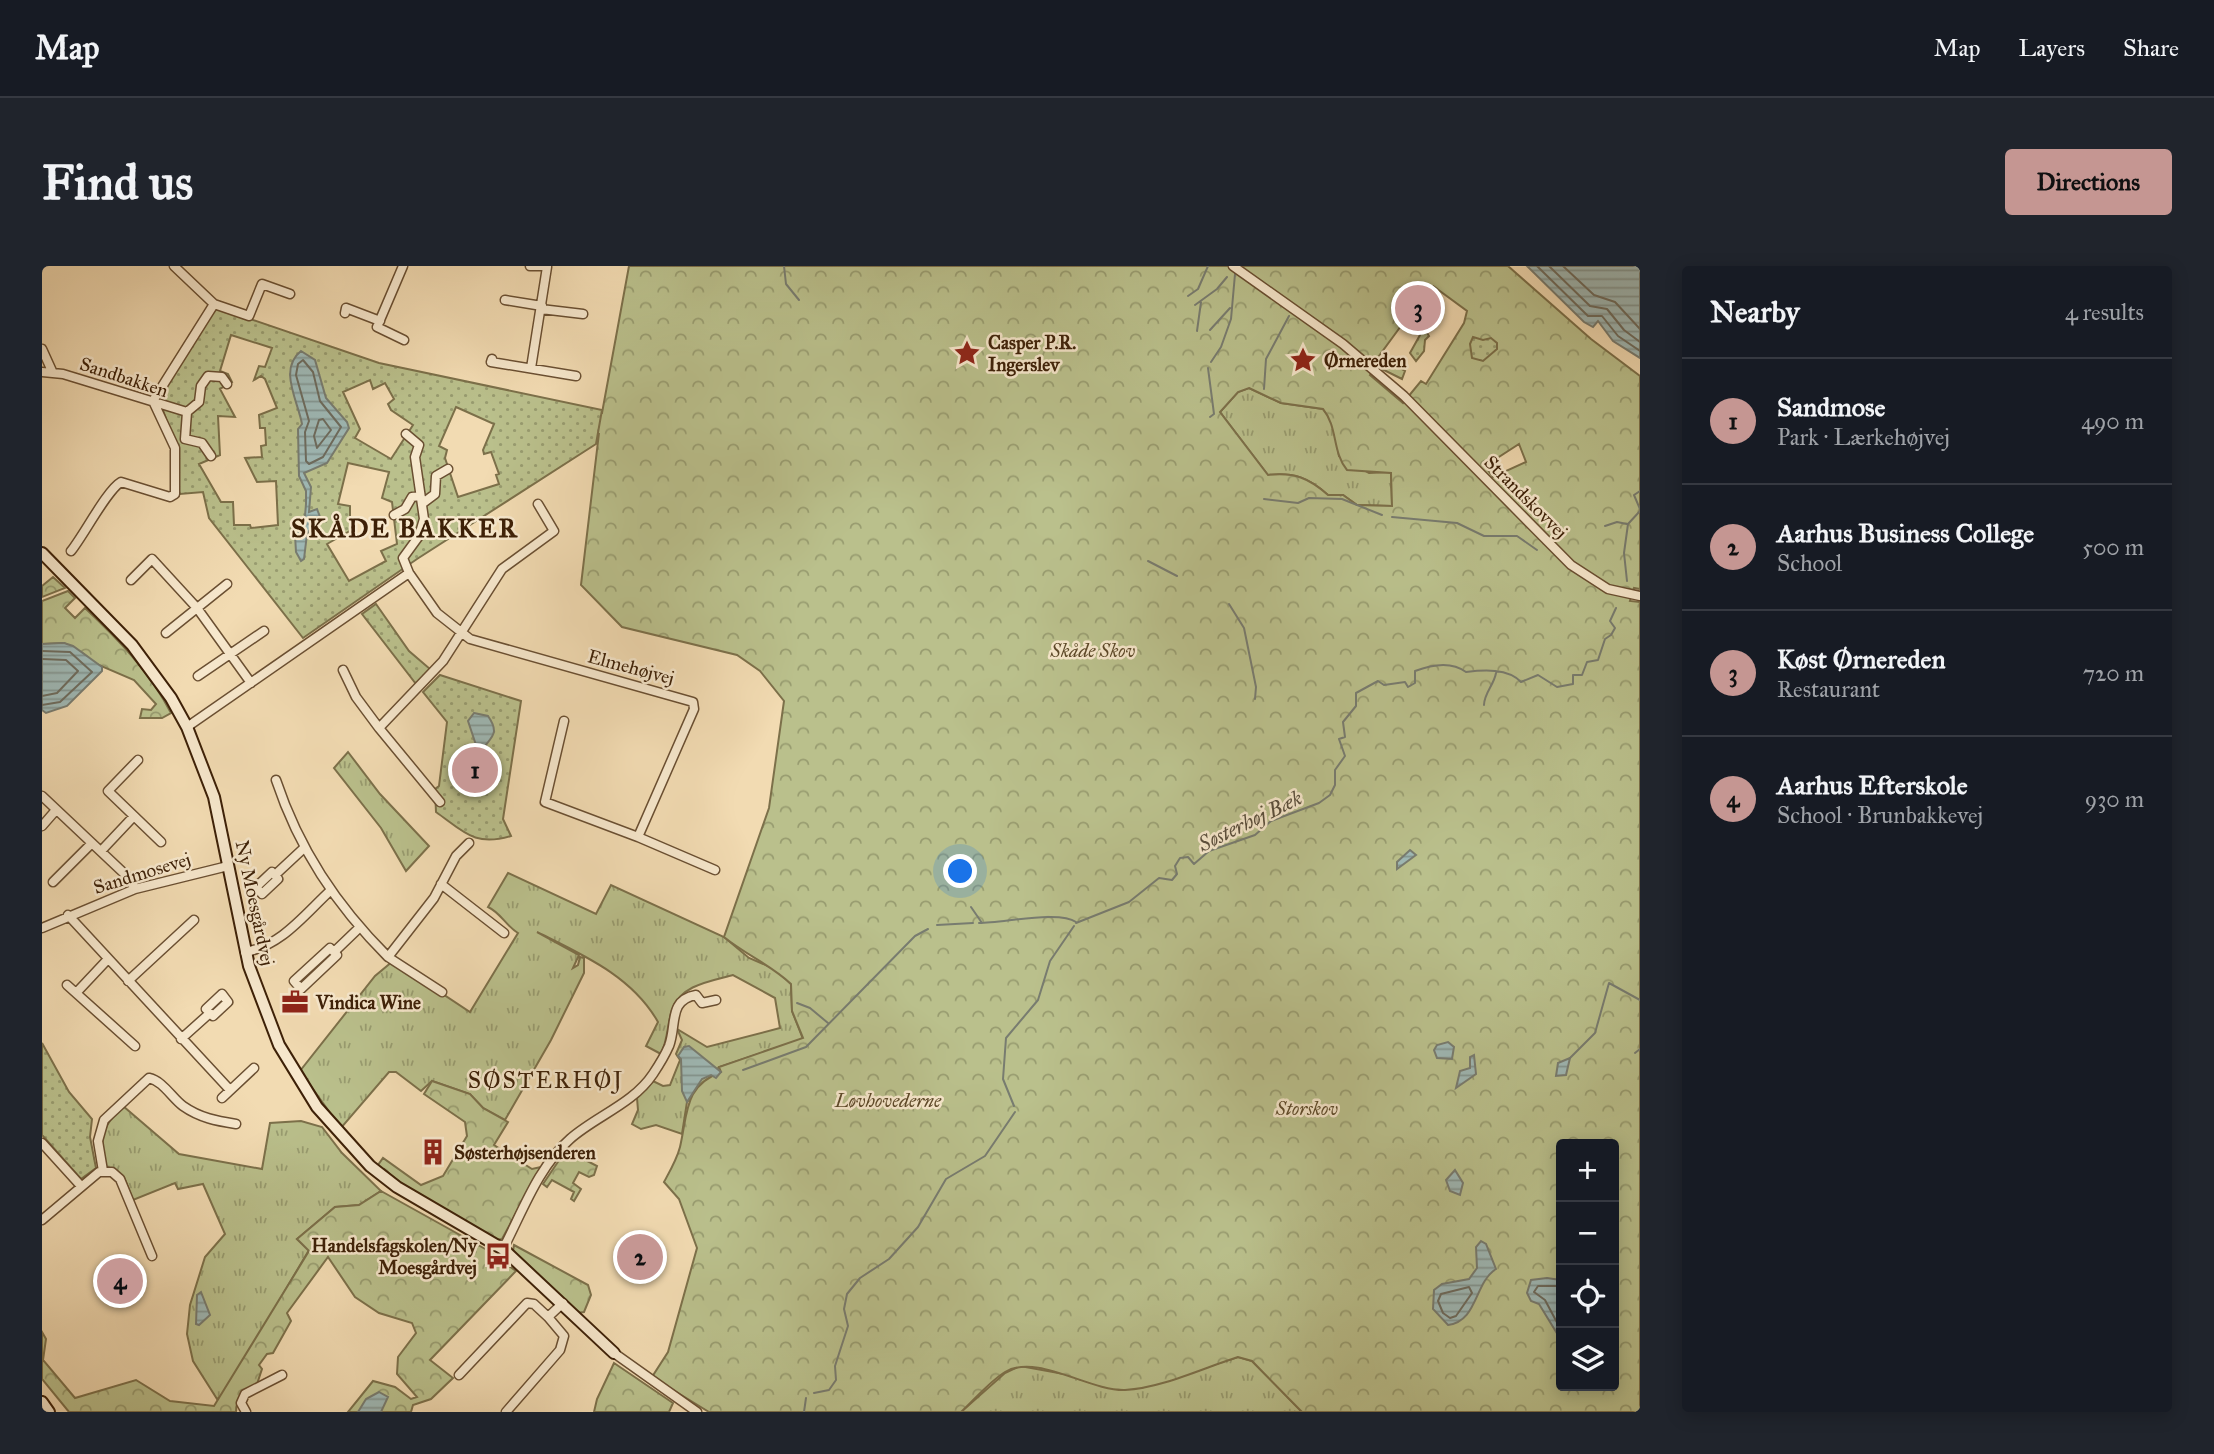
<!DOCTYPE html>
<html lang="en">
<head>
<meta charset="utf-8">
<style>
  body { margin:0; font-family:"IM FELL Great Primer",serif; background:#20242c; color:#f1f3f6 }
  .controls { position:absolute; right:21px; bottom:21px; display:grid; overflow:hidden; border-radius:7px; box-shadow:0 4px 18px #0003 }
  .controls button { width:63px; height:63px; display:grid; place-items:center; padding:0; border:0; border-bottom:2px solid #363941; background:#171b24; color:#f1f3f6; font:35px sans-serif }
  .you { position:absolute; left:919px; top:606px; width:24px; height:24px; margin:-18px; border:5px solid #fff; border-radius:50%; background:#1a73e8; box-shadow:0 0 0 10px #1a73e833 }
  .badge { display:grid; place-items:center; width:46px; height:46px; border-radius:50%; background:#c59692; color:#111; font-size:23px; font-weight:700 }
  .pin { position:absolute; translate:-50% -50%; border:4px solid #fff; box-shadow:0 2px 7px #0006 }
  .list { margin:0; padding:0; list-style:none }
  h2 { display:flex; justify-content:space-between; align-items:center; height:91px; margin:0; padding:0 28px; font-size:30px }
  h2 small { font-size:23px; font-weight:400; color:#9ea1a6 }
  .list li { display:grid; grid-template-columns:46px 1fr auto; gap:21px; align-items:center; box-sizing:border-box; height:126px; padding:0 28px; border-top:2px solid #363941 }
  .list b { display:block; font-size:26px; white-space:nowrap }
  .list p { margin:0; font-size:23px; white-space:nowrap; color:#9ea1a6 }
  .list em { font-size:23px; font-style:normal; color:#9ea1a6 }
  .icon { flex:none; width:38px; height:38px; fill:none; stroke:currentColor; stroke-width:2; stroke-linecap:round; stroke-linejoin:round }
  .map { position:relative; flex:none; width:1598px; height:1146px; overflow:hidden; border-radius:7px }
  header { display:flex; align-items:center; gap:42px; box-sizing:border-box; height:98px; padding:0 35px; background:#171b24; border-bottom:2px solid #363941 }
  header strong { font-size:33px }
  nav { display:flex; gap:38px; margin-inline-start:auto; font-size:24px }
  .intro { display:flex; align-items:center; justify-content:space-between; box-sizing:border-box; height:168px; padding:0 42px }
  h1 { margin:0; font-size:49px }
  .button { padding:18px 32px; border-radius:7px; background:#c59692; color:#111; font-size:24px; font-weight:700 }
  main { display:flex; gap:42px; padding:0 42px }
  aside { flex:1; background:#171b24; border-radius:7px; box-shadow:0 4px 18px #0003 }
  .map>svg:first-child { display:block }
</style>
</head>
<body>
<header>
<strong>Map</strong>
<nav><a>Map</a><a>Layers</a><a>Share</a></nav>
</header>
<div class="intro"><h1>Find us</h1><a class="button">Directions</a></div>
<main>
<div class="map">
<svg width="1598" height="1146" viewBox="0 0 1598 1146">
  <defs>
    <pattern id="grass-tufts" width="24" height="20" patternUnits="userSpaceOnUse" patternTransform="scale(1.75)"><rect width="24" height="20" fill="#bac08c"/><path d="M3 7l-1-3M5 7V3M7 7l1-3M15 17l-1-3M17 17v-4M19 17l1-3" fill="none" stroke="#989c70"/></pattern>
    <pattern id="forest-crowns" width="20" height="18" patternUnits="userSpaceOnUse" patternTransform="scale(1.75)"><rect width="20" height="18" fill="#bac08c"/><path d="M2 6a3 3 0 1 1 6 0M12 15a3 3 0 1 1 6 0" fill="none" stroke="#989c70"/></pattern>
    <pattern id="park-dots" width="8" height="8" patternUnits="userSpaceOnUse" patternTransform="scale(1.75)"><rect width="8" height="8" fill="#bac08c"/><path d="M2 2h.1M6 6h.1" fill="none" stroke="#989c70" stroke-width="1.8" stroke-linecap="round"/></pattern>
    <pattern id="water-rules" width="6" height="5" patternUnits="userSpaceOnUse" patternTransform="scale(1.75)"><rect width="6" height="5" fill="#9fb9b6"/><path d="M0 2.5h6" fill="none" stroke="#839692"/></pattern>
  </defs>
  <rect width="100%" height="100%" fill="#f2dbb2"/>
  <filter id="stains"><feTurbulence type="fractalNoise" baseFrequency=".00286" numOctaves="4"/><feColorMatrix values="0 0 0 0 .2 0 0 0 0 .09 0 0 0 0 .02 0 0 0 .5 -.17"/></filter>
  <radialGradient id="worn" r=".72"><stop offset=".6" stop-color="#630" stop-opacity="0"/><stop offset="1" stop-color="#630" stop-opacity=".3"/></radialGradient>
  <path fill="url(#grass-tufts)" stroke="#7c704a" stroke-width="2" d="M1207,122L1239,137L1281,143L1291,156L1297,190L1327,207L1349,206L1350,240L1315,239L1301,229H1286C1267,212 1252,206 1226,209L1178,146L1196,126Z
    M306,486L338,528L387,580L364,605L339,562L292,502Z
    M466,607L554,648L569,619L682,671L707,692L733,703L749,718L750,745L761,773L677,801L645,836L640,868L614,859L599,863L590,858L596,844L595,832L611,815L621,820L628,819L638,794L634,788L640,774L635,763L665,781L738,762L733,732L691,709C669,715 638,719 630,744C625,759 626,773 619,788L604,780L616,756C590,710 541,689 495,666L537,689L531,702L536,699L538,691L542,692V707L509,774L463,854L441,842L428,828L390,815L379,825L354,806H347L299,862L258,805L333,710L351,695L428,746L476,667C463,659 459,647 446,641Z
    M81,840L137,888L220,903L228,857L259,855L280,861L300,887L339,925L317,939L293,941L255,973L267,984L181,1130L175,1133L151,1095L145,1068L148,1039L163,991L183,968L161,918L136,923L133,917L91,934L82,911L64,900C57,870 59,862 81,840Z
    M1196,1091L1210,1095L1260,1146H919L963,1107L978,1100L1099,1122Z"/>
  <path fill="url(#forest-crowns)" stroke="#7c704a" stroke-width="2" fill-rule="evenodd" d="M587,0H1466L1549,73L1598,110V323L1592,322L1588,335L1598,336V1146H1260L1210,1095L1196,1091C1161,1102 1120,1122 1083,1124C1047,1125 995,1087 963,1106C947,1116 933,1133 919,1146H667L610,1111L626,1086L655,982L637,933L622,916C628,905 635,893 638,881C646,846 642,820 679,806L677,801L761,772L750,745L749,718C729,699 704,689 682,671L727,542L742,435L718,405L695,389L580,361L539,319L557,167L554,178L548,148L560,147ZM1368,20H1391L1425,45L1422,57L1384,118L1379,115L1361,137L1328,109L1334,100L1360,113L1363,105L1337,90L1367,49V40L1376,31L1368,26ZM1207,122L1239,137L1281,143C1296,161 1290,186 1305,204L1349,207L1350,240L1315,239L1301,229H1286C1267,212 1252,206 1226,209L1178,146L1196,126ZM1477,178L1484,196L1451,211L1443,200ZM1519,878H1572V1120H1519Z
    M11,311L23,322L0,331V320Z
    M26,325L33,332L23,342L33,352L43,342C76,373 108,406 129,447L120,452H98L100,443L109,444L114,438L92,414L52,397L42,388L22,377L0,378V335Z
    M390,815L428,828L441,842L466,856L452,879L490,903L499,901L460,973L454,974L372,928L342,903H337L336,899L341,892L379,919L401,910L425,870L423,856L382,828Z
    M524,884L555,900L552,909L547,911L537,906L531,917L539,923L532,935L529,933L532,926L510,914L505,921L501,918Z
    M339,925L445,984L474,1005L388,1094L411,1112L389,1133L371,1139L369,1146H306L331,1115L353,1121L369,1133L375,1131L355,1108L356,1091L374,1067L370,1057L337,1047L313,1031L286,991L245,1047L249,1055L231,1087L225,1088L217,1099L220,1103L215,1118C202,1126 194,1130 194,1146H27L0,1113V1066L4,1073L1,1094L33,1132L94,1114L128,1135L172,1140L267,985L255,973L293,941L317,939Z
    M472,979L546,1019L549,1029L542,1046L535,1047L471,985Z
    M572,1097L631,1137L627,1146H552L555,1133Z"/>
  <path fill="url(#park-dots)" stroke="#7c704a" stroke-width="2" fill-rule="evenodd" d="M179,43L337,97L560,144L554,178L375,293L261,372L167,252L161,226L138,228L134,218L136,189L117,132L171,44ZM189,69L230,82L223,101L217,100L212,114L219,110L223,113L235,142L217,149L218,162H223L224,179L219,180L220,191L203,192L215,216L234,215L236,259L209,262L208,259H192L191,236H179L157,198L178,189L176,150L193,151L178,123L190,116L186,108L178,105ZM328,114L331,123L343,117L352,133L346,138L349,144L371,159L349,193L313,172L318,163L301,126ZM414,141L452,158L441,184L442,188L449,186L457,208L454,209L457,218L416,231L403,192L405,184L397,180ZM306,197L347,206L340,232L350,236L355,278L339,285L344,295L307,315L285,278L313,262L308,254V240L296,238Z
    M1382,62L1387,70L1383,74L1382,85L1374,95L1368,87L1378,69L1377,65Z
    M1431,71L1441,74L1449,72L1455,77V83L1441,95L1430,92L1428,78Z
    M334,338L367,385L388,403L374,418L320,348Z
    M398,409L479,435L461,553L469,570C433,581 422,566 394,546L393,523L397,520L405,456L381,426Z
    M0,777L27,826L50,853L48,871L54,902L39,913L0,869Z"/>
  <path fill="url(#water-rules)" stroke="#787c70" stroke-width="2" d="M1485,0H1598V92L1571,75L1556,55L1551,61L1542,56Z
    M259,85L273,94L284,132L305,156L307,162L285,197L262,207L269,221L267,246L275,243L278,251L265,268L262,293L259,295L254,286L253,269L263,250L264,238V225L257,210L256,163L260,158C256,135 236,103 259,85Z
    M22,377L31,380L60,401V405L25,440L4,447L0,444V378Z
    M432,447L446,450C460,470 446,472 439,486C436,495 436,506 432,515L430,511L436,485L426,455Z
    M1368,584L1374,589L1355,603V596Z
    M1406,776L1412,781L1410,793L1395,792L1392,784L1395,779Z
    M647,780L679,806L674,812L669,809L660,813L645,836L640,825L639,793L636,790L642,781Z
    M1432,789L1434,808L1414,822L1418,805L1428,802V791Z
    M1528,792L1524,809L1514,810L1516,797Z
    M1413,904L1421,917L1418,929L1408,925L1404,914Z
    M1439,975L1444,978L1454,1003C1432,1017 1436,1055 1406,1059L1391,1043L1392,1024L1400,1018L1427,1013L1435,1002L1434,981Z
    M1505,1012L1519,1014V1074L1497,1038L1489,1035L1485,1027L1489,1014Z
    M159,1026L168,1049L157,1059L154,1058L155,1029Z
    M337,1126L346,1131L339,1146H316L324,1133Z"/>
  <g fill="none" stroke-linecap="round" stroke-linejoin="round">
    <path stroke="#6e6c5e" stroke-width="2" d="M1495,0L1546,50H1560L1576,70L1598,85
      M1507,0L1548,40L1565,43L1582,64L1598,76
      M1521,0L1552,29L1573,36L1598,63
      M261,94L271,106L278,135L299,161L281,191L267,198L264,195L263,166L267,155L254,109L256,98Z
      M281,153L289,164L275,182L272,170L277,154Z
      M0,385L28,386L50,406L18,436L0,439
      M0,393L24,394L36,405L15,427L0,430
      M1519,1020H1496L1492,1026L1503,1034L1519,1064
      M1427,1021L1430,1027L1414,1050L1408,1052L1401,1047L1396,1035L1399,1028Z"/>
    <path stroke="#787c70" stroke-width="2" d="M742,0L744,18L757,34
      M1146,30L1156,23L1166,0
      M1153,39L1175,23L1185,11
      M1168,64L1188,42
      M1155,65L1159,36
      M1169,96L1179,81L1189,53L1193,8
      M1166,102L1172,148L1168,151
      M1222,123L1224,93L1247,50
      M1222,233L1256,237L1267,232L1300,233L1340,249
      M1598,243L1592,229L1598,225
      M1350,251L1415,257L1442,270H1475L1495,284
      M1563,260L1575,256L1585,258
      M1106,295L1135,310
      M1585,315L1582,287L1586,258L1598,245
      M1187,338L1202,362L1214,421L1213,433
      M1442,439C1442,427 1452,419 1454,407
      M929,641L940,657
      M937,657C962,657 1017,644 1034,656
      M1034,657L1087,636L1117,612L1130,614L1135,608L1133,600L1138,592L1146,591L1152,598L1167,585L1213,569L1229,555L1277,537L1288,529L1293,519V504L1303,490L1297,473L1303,471L1301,456L1314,440V427L1336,415L1342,419L1363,416L1366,421L1373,417V405C1386,400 1408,394 1424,406C1441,404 1466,402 1479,416L1496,409L1515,421L1531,418V409H1540L1545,396L1556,394L1563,373L1569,369L1573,362L1568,355L1574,342
      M895,659L931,657
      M755,737L768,742L786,757
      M1593,787L1598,783
      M1528,792L1553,767L1567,717L1598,734
      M701,804L764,781L873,670L886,663
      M972,840L961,813L964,772L996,734L1008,695L1032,660
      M772,1127L787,1124L794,1114L793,1100L806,1060L802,1043L805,1028L818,1012L847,993L876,961L904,913L943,890L973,846
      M762,1146L764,1132"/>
    <g stroke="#6a4f32" stroke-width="11">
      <path id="street" d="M132,0L172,38L207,50L220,18L248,28
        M361,0L335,61L362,74
        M488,0H505
        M1191,0L1301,78L1362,130L1529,299L1566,323L1598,330
        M463,34L500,40
        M499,43L541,48
        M303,47L304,42L338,55
        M0,83L10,105
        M450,93L449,96L534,110
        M489,102L505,1
        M0,106L21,108L145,146
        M364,168L377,179L373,191L382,253L377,270L361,292L367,307
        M169,190L160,177L143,173L145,146L157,136L159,120L166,110L180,111L185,118
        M381,237L393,228L394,210L406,203
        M352,249L363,243L370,231L377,230
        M29,285C42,269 65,224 79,216L128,231L133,228V182L111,135L172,38
        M89,314L110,293L155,342L209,417
        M124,367L185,318
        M301,404L314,431L337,462
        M156,410L222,365
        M145,461L367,307L395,347L428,373L651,436L652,443L596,571L503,536L522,455
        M234,514C257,583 294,639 346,691L392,632L414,590L427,577
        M0,530L87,612L93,623
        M398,536L337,462L401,395L460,303L512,265L496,238
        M92,550L66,525L96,494
        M0,560L14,544
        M596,571L673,604
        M59,585L92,550L119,576
        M233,609L236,613L220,628L214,621L230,606L233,609L262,582
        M11,616L50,577
        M399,618L462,667
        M26,649L188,824
        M0,662L93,623L186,600
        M203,686C239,680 262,649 288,625
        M292,686L295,689L259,723L252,715L288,682L292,686L317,662
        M346,691L400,726
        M86,715L152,654
        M25,719L93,780
        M35,726L66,693
        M139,773L168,747L171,750L186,736L180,728L164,743L168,747
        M180,832L212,802
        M0,877L39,920
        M61,905L56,875L62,854L107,812C121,815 130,832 141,840C158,852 175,855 194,858
        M0,954L57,906H70L78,913L110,990
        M461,983C480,947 496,901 528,873C554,850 591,838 611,808C617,799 623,789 627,780C635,759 626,734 654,729L660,737L674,734
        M572,1087L655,1146
        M417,1109L485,1037L492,1038L506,1051L521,1037
        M204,1146L199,1137L203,1128L240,1109
        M464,1146L518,1084L522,1070L506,1051"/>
    </g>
    <g stroke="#3d2007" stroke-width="14">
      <path id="secondary" d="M0,287L90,379L129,432L145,461L172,531L207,700L237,779L275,841L328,900L355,921L461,983L572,1087
        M0,1136L7,1146"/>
    </g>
    <use href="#street" stroke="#f7e8cd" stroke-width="8"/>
    <use href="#secondary" stroke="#f7e8cd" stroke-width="10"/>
  </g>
  <defs>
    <g id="sight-bare" transform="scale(2.1)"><path d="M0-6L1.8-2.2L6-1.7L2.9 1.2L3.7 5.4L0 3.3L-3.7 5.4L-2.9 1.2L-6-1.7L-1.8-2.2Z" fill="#8f2418" stroke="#f7e8cd" stroke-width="2.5" paint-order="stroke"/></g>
    <g id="office-bare" transform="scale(2.1)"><path d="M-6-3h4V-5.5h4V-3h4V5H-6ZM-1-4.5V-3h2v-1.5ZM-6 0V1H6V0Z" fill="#8f2418" stroke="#f7e8cd" stroke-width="2.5" paint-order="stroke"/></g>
    <g id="building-bare" transform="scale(2.1)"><path d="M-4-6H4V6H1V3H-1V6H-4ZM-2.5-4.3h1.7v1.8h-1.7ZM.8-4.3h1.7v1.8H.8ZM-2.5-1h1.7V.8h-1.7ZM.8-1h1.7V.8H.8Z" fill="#8f2418" stroke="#f7e8cd" stroke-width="2.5" paint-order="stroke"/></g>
    <g id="bus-bare" transform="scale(2.1)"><path d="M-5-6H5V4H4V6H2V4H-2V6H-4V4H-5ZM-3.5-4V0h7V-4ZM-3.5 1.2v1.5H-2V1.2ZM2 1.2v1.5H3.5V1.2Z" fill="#8f2418" stroke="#f7e8cd" stroke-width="2.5" paint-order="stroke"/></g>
  </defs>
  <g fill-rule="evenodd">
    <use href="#sight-bare" x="925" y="87"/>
    <use href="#sight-bare" x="1261" y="94"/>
    <use href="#office-bare" x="253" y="736"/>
    <use href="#building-bare" x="391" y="886"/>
    <use href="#bus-bare" x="456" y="990"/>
  </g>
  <g text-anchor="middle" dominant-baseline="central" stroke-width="5" stroke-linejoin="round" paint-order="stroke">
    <g font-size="19" font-weight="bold" fill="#3d2007" stroke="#f7e8cd" text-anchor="start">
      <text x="946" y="76">Casper P.R.<tspan x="946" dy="22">Ingerslev</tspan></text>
      <text x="1282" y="94">Ørnereden</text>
      <text x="274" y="736">Vindica Wine</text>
      <text x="412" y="886">Søsterhøjsenderen</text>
      <text x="435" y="979" text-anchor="end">Handelsfagskolen/Ny<tspan x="435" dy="22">Moesgårdvej</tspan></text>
    </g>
    <g font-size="19" fill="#3d2007" stroke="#f7e8cd">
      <text transform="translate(82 111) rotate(18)">Sandbakken</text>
      <text transform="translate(1484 231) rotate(45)">Strandskovvej</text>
      <text transform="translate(589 401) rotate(15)">Elmehøjvej</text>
      <text transform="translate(100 607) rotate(-17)">Sandmosevej</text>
      <text transform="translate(213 637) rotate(78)">Ny Moesgårdvej</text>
    </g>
    <g font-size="19" font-style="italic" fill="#5c4828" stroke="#f7e8cd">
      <text x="1051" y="384">Skåde Skov</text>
      <text x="846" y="834">Løvhovederne</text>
      <text x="1265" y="842">Storskov</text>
    </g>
    <g font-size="21" font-style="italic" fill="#5a4e3c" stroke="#f7e8cd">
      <text transform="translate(1208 555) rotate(-26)">Søsterhøj Bæk</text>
    </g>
    <g font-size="23" letter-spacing="2" fill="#3d2007" stroke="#f7e8cd">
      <text x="504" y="814">SØSTERHØJ</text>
    </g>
    <g font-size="26" font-weight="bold" letter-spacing="2" fill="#3d2007" stroke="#f7e8cd">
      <text x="363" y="262">SKÅDE BAKKER</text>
    </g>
  </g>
  <rect width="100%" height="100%" filter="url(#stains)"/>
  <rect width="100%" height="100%" fill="url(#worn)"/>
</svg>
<div class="controls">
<button>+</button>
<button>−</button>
<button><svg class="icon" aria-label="locate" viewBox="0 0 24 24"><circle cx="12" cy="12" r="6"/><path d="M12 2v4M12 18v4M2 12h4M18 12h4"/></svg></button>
<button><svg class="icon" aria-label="layers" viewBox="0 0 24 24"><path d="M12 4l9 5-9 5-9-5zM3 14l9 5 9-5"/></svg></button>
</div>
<div class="you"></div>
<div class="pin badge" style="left:433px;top:504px">1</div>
<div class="pin badge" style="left:598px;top:991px">2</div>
<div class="pin badge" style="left:1376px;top:42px">3</div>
<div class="pin badge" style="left:78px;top:1015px">4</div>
</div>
<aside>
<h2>Nearby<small>4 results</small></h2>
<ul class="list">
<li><span class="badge">1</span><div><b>Sandmose</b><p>Park · Lærkehøjvej</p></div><em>490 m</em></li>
<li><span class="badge">2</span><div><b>Aarhus Business College</b><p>School</p></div><em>500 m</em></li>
<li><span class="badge">3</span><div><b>Køst Ørnereden</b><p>Restaurant</p></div><em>720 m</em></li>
<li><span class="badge">4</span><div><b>Aarhus Efterskole</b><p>School · Brunbakkevej</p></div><em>930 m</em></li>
</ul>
</aside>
</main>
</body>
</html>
